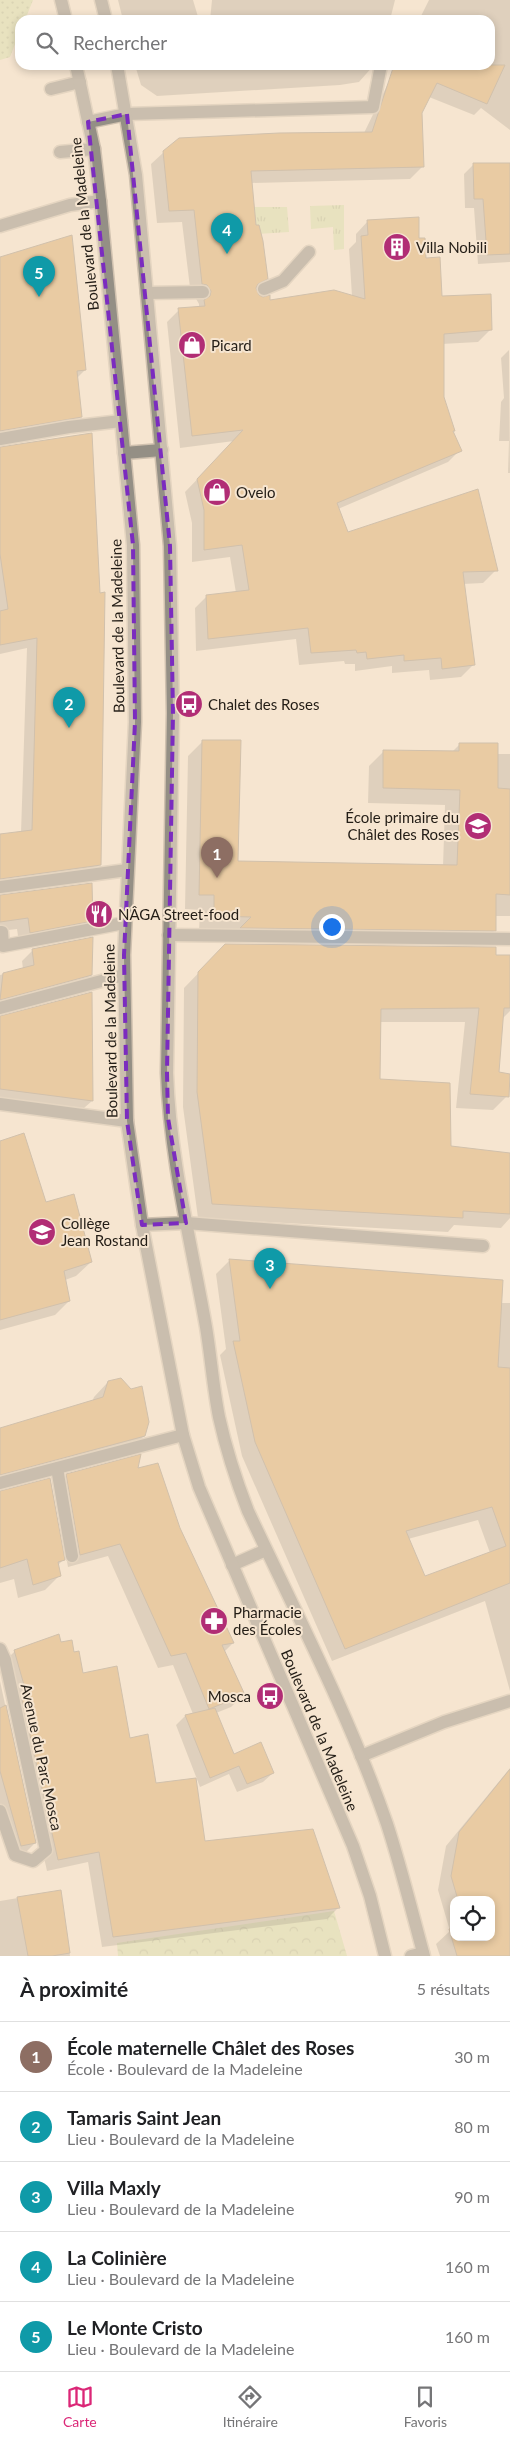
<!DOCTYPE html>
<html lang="fr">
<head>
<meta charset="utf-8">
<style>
  body { margin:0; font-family:Lato,sans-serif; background:#f6f6f6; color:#202124 }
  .controls { position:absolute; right:15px; bottom:15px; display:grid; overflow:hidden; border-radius:10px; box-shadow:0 2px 8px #0003 }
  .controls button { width:45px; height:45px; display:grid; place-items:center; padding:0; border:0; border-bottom:1px solid #e0e0e0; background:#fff; color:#202124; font:25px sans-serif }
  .you { position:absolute; left:331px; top:926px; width:18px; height:18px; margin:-12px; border:4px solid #fff; border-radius:50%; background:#1a73e8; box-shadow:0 0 0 8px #1a73e833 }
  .badge { display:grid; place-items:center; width:32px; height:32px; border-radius:50%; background:#db2777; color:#fff; font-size:16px; font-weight:700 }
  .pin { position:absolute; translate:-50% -41px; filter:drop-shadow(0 1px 2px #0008) }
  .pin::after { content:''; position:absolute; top:26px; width:18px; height:15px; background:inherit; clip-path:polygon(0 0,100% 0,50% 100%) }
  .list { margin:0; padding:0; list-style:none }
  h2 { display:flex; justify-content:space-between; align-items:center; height:65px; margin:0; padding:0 20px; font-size:21px }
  h2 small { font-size:16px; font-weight:400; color:#757577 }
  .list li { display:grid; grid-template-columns:32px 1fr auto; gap:15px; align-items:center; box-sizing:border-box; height:70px; padding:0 20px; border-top:1px solid #e0e0e0 }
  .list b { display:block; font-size:19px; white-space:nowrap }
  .list p { margin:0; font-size:16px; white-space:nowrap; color:#757577 }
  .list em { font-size:16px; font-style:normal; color:#757577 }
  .icon { flex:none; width:28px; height:28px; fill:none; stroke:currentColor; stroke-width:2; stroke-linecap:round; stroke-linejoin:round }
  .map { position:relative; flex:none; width:510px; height:1956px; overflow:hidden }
  .search { position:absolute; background:#fff; box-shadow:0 2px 8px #0003; left:15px; right:15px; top:15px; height:55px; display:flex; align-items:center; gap:12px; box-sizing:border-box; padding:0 18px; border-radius:15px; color:#757577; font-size:19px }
  .sheet { height:415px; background:#fff }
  nav { display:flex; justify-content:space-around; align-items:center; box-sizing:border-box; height:70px; border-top:1px solid #e0e0e0; background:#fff; font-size:14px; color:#757577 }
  nav a { display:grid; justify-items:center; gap:2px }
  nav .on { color:#db2777 }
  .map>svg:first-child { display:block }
</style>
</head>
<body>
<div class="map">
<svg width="510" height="1956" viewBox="0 0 510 1956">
  <defs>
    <pattern id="grass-tufts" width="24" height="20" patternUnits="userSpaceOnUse" patternTransform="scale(1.25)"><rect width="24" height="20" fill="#d7ddaa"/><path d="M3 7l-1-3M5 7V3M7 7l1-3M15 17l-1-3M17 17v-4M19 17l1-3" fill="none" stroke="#b8bd92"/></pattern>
    <pattern id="park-crowns" width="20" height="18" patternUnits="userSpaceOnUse" patternTransform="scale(1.25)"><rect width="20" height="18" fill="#d7ddaa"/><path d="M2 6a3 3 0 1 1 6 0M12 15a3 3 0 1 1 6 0" fill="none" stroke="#b8bd92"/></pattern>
    <pattern id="garden-dots" width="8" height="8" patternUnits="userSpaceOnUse" patternTransform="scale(1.25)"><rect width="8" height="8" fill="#d7ddaa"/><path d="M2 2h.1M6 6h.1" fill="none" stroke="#b8bd92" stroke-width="1.8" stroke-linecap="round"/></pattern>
  </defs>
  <rect width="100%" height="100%" fill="#f6e5d0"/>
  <path fill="url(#grass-tufts)" d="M344,205V249L334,250L333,227L311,229L310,206Z
    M254,207H287L289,232L257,234Z"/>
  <path fill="url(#park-crowns)" d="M334,1911L347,1956H118L117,1943Z"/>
  <path fill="url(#garden-dots)" d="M0,0H33L25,20H20V31L10,57L0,60Z"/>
  <path fill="#0003" fill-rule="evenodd" d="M118,0H193L199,20H123Z
    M212,0H395L390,20H210Z
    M429,0H510V130L481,108L474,115L429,97L421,113L422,167L410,179L251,183L255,227L266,278L255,289L259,297H269V302L352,296L349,249L356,242V234L368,221L418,239L441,297L491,329L478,342L442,344V397L452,432L460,450L448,462L338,509L347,533L495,571L483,583L463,584L473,665L461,677L430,680L429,670L392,673V666L355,671V664H345L344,661L299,665L296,639L196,651L195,608L207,596L236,593L230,557L192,562V523L185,492L234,441L180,448L167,322L179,310L199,307V304L195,297L191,296L182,222L157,223L151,164L164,152L364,133L397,65H490V20H419Z
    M135,65H374L359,82L340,85L157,96L141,85Z
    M474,164L510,168V262L478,264L474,208H465L464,174Z
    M0,258L85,370L77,378L80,417L69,428L0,439Z
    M509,350L510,473H508L509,441H499L501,402L504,398L501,358Z
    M0,448L99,865L88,876L0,888V835L21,833L27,648L0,654Z
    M203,741L237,863L443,866L445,805L368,803L369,766L384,751L452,752L460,744L497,754H510V916H495V930L480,945L227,942L238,931H199L200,910L185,909L188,756Z
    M0,896L92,920L81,931L19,943L17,929L0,931Z
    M33,950L91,975L80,986L0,1008V975L23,969L22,961Z
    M510,956V1011L502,1019L497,1073L507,1096L493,1110L456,1108L465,1022H379L378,1080L450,1148L510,1154V1218L501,1228L454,1225L448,1232L198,1218L183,1107L184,988L211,960Z
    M0,1016L92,1101L84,1108L3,1098L0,1099Z
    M0,1143L91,1262L76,1276L65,1280L69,1301L55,1315L0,1330Z
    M229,1261L502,1281L500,1303H510V1691L485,1601L332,1661L242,1456L220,1355L226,1349L216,1274ZM478,1520L490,1553L425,1578L408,1539Z
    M108,1382L144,1436L129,1451L0,1485V1430L92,1402L94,1397Z
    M136,1470L179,1528L233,1643L224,1652L244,1694L231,1707L216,1713L233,1756L273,1773L263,1782L237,1792L229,1774L200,1787L176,1725L185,1716L193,1714L173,1665L158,1668L108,1556L68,1567L54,1488L67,1475Z
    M0,1492L64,1559L58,1565L59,1576L45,1590L18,1598L14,1579L0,1583Z
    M61,1643L73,1653L82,1674L129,1740L155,1785L204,1842L338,1908L327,1919L102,1947L88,1862L47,1871L3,1673L4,1662L15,1651Z
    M0,1681L35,1843L26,1852L12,1855L0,1813Z
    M510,1768V1956H440L436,1944L450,1931L438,1890L446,1846ZM454,1900H491V1937H454Z
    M60,1891L70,1956H0V1901Z"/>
  <path fill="#daaa6e" stroke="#a49480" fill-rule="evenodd" d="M394,65H505L487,104L437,83L422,113L424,167L251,171L256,225H259L263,241L268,279L258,284L256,288L259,295L263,297L270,295V300L334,290L365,299L361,236L368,235L367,220L419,217V238H425L426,258L440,257L442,296L491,294L492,330L444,334V397L455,431H453L462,451L337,503L348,532L478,489L498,571L463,572L475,665L442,669L441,658L404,661V655L367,659L366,652L357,653L356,650L311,653L308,628L208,639L206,595L249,590L242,545L204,550V510L197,479L243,430L192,436L178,308L205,306L204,300L210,296L211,291L207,285L202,284L194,210L169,211L163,151L179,138L279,133L372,132Z
    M473,163H510V254L487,255L483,199H474Z
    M72,235L86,370L77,371L82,417L0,431V257Z
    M92,433L100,593L105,592L101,865L0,879V834L32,830L37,638L0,645V611L8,609L0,554V447Z
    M202,740H241L238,861L457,865L460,790L383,788V750L459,751V743H498V788L510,789V895L496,894V931L240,928L251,917L214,916V895H199Z
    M92,883L93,921L30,933L28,918L0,922V895Z
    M93,937L92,975L0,1000L3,973L34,965L32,949Z
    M225,944L496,947V955H510V1008H504L499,1072L510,1074L509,1097L470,1094L479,1008L381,1009L380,1079L450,1083L451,1146L510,1153V1214L463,1211V1218L212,1204L197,1092L198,972Z
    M92,992L93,1101L0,1089V1016Z
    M24,1133L46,1202L74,1194L92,1262L64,1271L70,1301L0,1320V1141Z
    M229,1259L503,1280L498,1367L510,1368V1583L345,1649L255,1442L233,1341H240ZM492,1507L506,1546L425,1576L406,1531Z
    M121,1378L131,1389L142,1386L149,1422L145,1436L0,1475V1428L103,1397L108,1381Z
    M141,1454L138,1468L158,1463L180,1528L234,1643L222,1645L245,1695L209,1709L186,1653L171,1656L120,1544L80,1555L66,1474Z
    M50,1478L65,1560L58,1562L61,1576L33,1585L27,1559L0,1568V1491Z
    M59,1634L61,1642L72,1640L74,1652L79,1651L83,1673L117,1666L130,1738L148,1734L156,1783L196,1778L205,1841L313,1829L340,1908L113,1937L99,1852L58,1860L22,1699L24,1698L23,1692H26L14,1650Z
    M6,1705L36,1843L21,1846L0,1771V1708Z
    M215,1708L234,1754L261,1742L274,1773L247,1784L239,1766L210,1778L185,1715Z
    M510,1769V1956H457L449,1929L454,1928V1937H491V1900H458L451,1876L459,1832Z
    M61,1890L70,1953L52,1956H28L17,1897Z"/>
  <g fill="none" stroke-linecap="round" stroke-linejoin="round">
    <g stroke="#d0c1af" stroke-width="15">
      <path id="service" d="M51,89L80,82
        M60,152L94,149
        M0,226L70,205L100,201
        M264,289L283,281L309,252
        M147,293L203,292
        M0,439L69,427L121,421
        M124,453L162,450
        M0,887L127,870
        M0,932H2L3,946L124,923
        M0,1008L124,975
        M232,1565L266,1550
        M361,1756L444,1722L510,1701
        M411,1956L423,1953"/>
    </g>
    <g stroke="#d0c1af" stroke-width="15">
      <path id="minor" d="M88,122L127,114L373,107L381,65
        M169,935L510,939
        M0,1104L127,1121
        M142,1225L186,1223L483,1246
        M57,1468L72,1556
        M0,1483L183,1435
        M0,1649L5,1660L46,1850L33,1861L15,1855L0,1811"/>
    </g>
    <g stroke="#d0c1af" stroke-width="15">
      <path id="tertiary" d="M61,0L66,20
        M101,0L106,20
        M76,65L94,149L100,201L133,545L135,722L124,955L127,1121L142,1225L183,1435L199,1487L353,1846L370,1896L385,1956
        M117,65L136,175L170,546L173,713L167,1073C170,1159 191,1242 206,1327C211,1357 213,1387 219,1417C226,1449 236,1480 248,1511C296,1613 350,1717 387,1824C401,1867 412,1912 424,1956"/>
    </g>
    <use href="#service" stroke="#948f85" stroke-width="12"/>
    <use href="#minor" stroke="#948f85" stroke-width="12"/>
    <use href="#tertiary" stroke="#948f85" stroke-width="12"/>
  </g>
  <path d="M0 0H510V1956H0ZM127,114L170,546L173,713L167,1073L168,1118L186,1223L142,1225L127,1121L124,955L135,722L133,545L88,122Z" fill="#f6e5d0" fill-opacity=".55" fill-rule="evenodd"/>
  <path fill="none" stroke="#7b2cbf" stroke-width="4" stroke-dasharray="10 6" stroke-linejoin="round" d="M127,114L170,546L173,713L167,1073L168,1118L186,1223L142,1225L127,1121L124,955L135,722L133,545L88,122Z"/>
  <defs>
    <g id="building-disc" transform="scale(1.4375)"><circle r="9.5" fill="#b12d75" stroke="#f6e5d0"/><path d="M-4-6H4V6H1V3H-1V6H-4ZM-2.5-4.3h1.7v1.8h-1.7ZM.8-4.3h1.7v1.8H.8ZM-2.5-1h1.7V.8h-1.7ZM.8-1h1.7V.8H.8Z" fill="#fff"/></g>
    <g id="shop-disc" transform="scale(1.4375)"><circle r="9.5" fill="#b12d75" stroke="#f6e5d0"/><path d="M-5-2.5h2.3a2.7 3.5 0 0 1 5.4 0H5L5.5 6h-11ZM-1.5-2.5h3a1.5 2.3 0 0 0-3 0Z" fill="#fff"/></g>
    <g id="bus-disc" transform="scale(1.4375)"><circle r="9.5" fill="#b12d75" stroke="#f6e5d0"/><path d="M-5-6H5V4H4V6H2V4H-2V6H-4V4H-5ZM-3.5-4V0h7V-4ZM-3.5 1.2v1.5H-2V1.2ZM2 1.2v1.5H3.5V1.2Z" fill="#fff"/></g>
    <g id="school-disc" transform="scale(1.4375)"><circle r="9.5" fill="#b12d75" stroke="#f6e5d0"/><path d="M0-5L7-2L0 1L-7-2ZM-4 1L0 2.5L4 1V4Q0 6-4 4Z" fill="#fff"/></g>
    <g id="restaurant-disc" transform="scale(1.4375)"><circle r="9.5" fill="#b12d75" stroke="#f6e5d0"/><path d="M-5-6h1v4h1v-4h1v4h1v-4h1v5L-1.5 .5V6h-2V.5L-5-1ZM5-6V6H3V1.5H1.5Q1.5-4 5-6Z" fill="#fff"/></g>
    <g id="pharmacy-disc" transform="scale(1.4375)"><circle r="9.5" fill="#b12d75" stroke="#f6e5d0"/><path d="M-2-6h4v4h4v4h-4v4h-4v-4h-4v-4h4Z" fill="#fff"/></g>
  </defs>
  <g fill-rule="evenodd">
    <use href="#building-disc" x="397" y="247"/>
    <use href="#shop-disc" x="192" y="345"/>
    <use href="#shop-disc" x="217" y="492"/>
    <use href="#bus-disc" x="189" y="704"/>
    <use href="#school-disc" x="478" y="826"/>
    <use href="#restaurant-disc" x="99" y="914"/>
    <use href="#school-disc" x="42" y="1232"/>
    <use href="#pharmacy-disc" x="214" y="1621"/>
    <use href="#bus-disc" x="270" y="1696"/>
  </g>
  <g text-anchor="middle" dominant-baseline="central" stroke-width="4" stroke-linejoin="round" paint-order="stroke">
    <g font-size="15" fill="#231d16" stroke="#f6e5d0">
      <text transform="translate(84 224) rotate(-96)">Boulevard de la Madeleine</text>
      <text transform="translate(117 626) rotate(-91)">Boulevard de la Madeleine</text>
      <text transform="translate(110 1031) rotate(-91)">Boulevard de la Madeleine</text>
      <text transform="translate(320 1730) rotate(67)">Boulevard de la Madeleine</text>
      <text transform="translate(42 1757) rotate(78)">Avenue du Parc Mosca</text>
    </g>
    <g font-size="15" fill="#231d16" stroke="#f6e5d0" text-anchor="start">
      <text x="416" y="247">Villa Nobili</text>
      <text x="211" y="345">Picard</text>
      <text x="236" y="492">Ovelo</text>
      <text x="208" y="704">Chalet des Roses</text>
      <text x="459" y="817" text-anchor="end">École primaire du<tspan x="459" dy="17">Châlet des Roses</tspan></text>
      <text x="118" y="914">NÂGA Street-food</text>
      <text x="61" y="1223">Collège<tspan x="61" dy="17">Jean Rostand</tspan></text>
      <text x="233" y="1612">Pharmacie<tspan x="233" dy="17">des Écoles</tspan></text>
      <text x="251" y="1696" text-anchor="end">Mosca</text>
    </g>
  </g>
</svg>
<div class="controls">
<button><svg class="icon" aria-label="locate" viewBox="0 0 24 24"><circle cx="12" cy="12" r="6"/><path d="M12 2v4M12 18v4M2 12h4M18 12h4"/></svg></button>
</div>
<div class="you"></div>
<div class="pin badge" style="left:217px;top:878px;background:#8d6e63">1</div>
<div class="pin badge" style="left:69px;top:728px;background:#0f9aa8">2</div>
<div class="pin badge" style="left:270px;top:1289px;background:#0f9aa8">3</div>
<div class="pin badge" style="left:227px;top:254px;background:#0f9aa8">4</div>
<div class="pin badge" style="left:39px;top:297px;background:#0f9aa8">5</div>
<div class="search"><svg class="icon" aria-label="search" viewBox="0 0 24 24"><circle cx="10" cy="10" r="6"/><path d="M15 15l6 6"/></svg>Rechercher</div>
</div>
<section class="sheet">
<h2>À proximité<small>5 résultats</small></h2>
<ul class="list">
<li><span class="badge" style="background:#8d6e63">1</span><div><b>École maternelle Châlet des Roses</b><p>École · Boulevard de la Madeleine</p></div><em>30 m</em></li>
<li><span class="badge" style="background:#0f9aa8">2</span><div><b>Tamaris Saint Jean</b><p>Lieu · Boulevard de la Madeleine</p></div><em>80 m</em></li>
<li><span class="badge" style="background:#0f9aa8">3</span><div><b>Villa Maxly</b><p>Lieu · Boulevard de la Madeleine</p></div><em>90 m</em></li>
<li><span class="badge" style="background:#0f9aa8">4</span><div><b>La Colinière</b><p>Lieu · Boulevard de la Madeleine</p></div><em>160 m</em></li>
<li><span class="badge" style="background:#0f9aa8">5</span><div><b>Le Monte Cristo</b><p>Lieu · Boulevard de la Madeleine</p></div><em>160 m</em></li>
</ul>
</section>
<nav>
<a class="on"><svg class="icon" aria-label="map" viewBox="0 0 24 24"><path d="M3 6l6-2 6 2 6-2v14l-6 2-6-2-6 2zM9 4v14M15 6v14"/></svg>Carte</a>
<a><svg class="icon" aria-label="directions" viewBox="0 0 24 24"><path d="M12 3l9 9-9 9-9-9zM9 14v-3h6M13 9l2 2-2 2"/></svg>Itinéraire</a>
<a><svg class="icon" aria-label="saved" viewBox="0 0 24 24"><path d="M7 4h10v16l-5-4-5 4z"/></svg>Favoris</a>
</nav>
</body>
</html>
